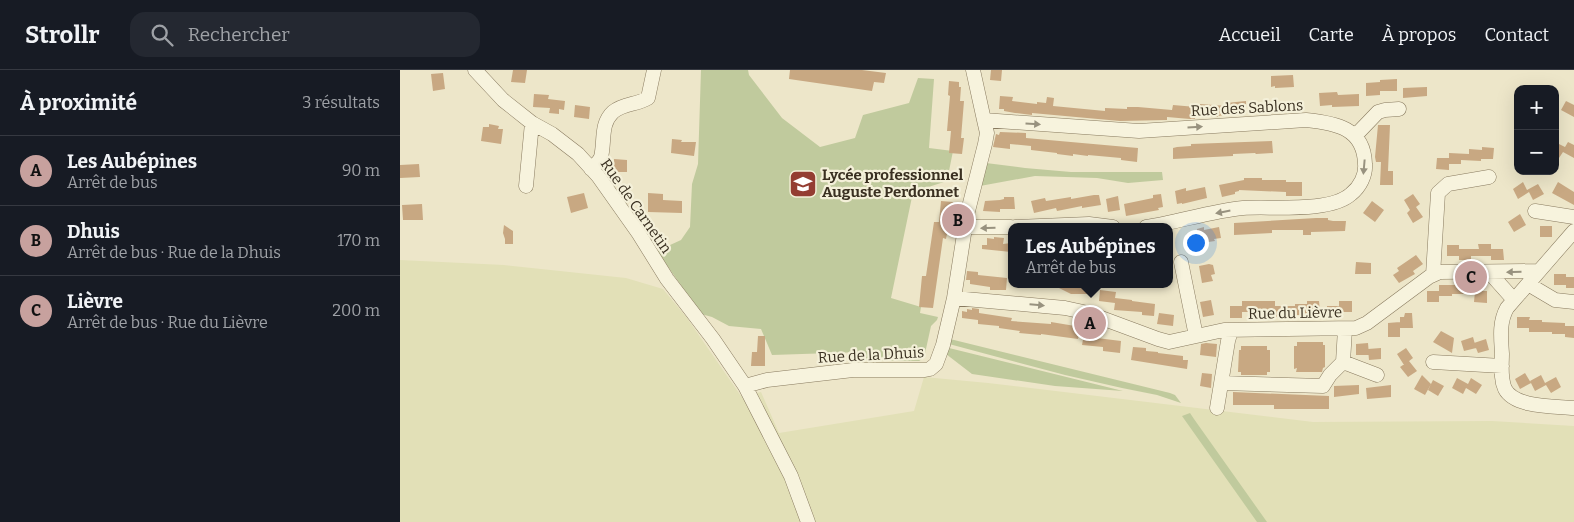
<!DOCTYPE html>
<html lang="fr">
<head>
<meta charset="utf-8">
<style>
  body { margin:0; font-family:Bitter,serif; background:#242831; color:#f1f3f6 }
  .controls { position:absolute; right:15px; top:15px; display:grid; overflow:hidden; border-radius:10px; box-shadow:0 5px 20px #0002 }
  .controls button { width:45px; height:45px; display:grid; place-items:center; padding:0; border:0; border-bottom:1px solid #363941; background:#171b24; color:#f1f3f6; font:25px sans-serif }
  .you { position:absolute; left:795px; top:172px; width:18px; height:18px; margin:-12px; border:4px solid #fff; border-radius:50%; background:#1a73e8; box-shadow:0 0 0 8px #1a73e833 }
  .badge { display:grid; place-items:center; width:32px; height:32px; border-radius:50%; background:#c7a19e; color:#111; font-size:16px; font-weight:700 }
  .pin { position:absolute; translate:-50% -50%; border:2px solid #fff; box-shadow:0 1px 5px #0006 }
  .popup { position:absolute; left:608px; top:153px; width:165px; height:65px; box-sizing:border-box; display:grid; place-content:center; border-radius:10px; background:#171b24; filter:drop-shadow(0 1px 4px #0005); font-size:16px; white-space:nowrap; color:#9ea1a6 }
  .popup b { font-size:19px; color:#f1f3f6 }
  .popup::after { content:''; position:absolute; left:50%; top:100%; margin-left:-10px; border:10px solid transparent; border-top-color:#171b24 }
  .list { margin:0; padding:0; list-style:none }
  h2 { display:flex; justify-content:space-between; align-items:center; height:65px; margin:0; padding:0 20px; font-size:21px }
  h2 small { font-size:16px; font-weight:400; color:#9ea1a6 }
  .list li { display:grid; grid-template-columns:32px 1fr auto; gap:15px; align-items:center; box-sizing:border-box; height:70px; padding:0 20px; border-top:1px solid #363941 }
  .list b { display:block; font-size:19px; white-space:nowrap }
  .list p { margin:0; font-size:16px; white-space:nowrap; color:#9ea1a6 }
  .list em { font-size:16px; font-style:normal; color:#9ea1a6 }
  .icon { flex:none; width:28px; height:28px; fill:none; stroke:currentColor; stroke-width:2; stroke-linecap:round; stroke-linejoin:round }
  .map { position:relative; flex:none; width:1174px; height:452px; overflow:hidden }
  header { display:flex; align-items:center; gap:30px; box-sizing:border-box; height:70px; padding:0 25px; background:#171b24; border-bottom:1px solid #363941 }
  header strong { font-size:24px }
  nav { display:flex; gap:28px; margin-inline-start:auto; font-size:18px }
  .search { width:350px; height:45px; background:#242831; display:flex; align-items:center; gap:12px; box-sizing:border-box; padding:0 18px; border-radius:15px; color:#9ea1a6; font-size:19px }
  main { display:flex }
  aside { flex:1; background:#171b24 }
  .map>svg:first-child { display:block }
</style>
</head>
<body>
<header>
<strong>Strollr</strong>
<div class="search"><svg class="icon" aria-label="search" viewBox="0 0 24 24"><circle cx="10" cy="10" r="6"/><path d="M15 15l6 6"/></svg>Rechercher</div>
<nav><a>Accueil</a><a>Carte</a><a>À propos</a><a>Contact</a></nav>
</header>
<main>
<aside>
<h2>À proximité<small>3 résultats</small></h2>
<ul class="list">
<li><span class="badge">A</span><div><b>Les Aubépines</b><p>Arrêt de bus</p></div><em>90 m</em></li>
<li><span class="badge">B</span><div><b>Dhuis</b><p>Arrêt de bus · Rue de la Dhuis</p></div><em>170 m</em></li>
<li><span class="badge">C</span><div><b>Lièvre</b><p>Arrêt de bus · Rue du Lièvre</p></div><em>200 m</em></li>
</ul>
</aside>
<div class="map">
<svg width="1174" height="452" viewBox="0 0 1174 452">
  <rect width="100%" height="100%" fill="#ede6c9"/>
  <path fill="#e2e0b7" d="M0,190L104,195L226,208L263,219L287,248L341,326L361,322L379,363L514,341L524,307L588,313L913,352L1092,351L1174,356V452H0Z"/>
  <path fill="#c0ca9d" d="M301,0H348L349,5L382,48L420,77L455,68L463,45L509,33L518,8L534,9L529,78L553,81L547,111L513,122L491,228L521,237L520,243L538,247L537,250L531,256L524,288L519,291L463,290L462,282L372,285L361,259L329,256L312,247L301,244L257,181L281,170L290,157L292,114L298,94Z
    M586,93L625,98L671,102H762L763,110L728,113L697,108L635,106L580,116Z
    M550,269L770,323L775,325L781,333L757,325L722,318L665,305L549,274Z
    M549,278L723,321L655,316L572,304L546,284Z
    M790,343L794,349L867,452H857L782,346Z"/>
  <path fill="#c8a882" d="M113,0H127L125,13L111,12Z
    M390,0H462L486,3L484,13L474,12L472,21L389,9Z
    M591,0H602L601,11L590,10Z
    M43,3L45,19L33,21L31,4Z
    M893,5L894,17L875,18V16L871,17V6Z
    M997,9V21H980V25L966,26V13L980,12V10Z
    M549,11L559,12V17H561L560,31H564L561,68H564L562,84L549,83L551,61H547L550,26L548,25Z
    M1027,17V26L1003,28V18Z
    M937,22L938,25L959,24V36L932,37V35L920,36L919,23Z
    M134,24L149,25L148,29L165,31L164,40L159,39V44L149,43L150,38L133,37Z
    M600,26L613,27L612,31L637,34V32L646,33L647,27L654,28L653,36L705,41V38L727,39V37H738L772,40L773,35L796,37V35L800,36V34L827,36L826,33L846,31V42L818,46V47H795V49H790L767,47V50L720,51L632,43V45L615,43L604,41V39H599Z
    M1166,31L1174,35V47L1161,40Z
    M175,35L190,37L189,49L174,47Z
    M89,54L99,56L98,59H103L101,74L81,71L83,57H89Z
    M978,55H990L988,101H993V115H980L981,92H976L975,87Z
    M600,62L626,63V68L738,78L737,92L721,90V88L688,85V86L673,84V86L657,84V83L631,80V76L610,74V79L593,77L596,64L599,65Z
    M272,69L282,70L281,72H296L294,86L271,83Z
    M872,71L873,83L856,84L855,83L833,84V86L773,89V78L777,77L791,76V74Z
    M1155,72L1165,77L1168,72L1174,75V88L1163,82L1155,94Z
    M1082,77L1094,78L1093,89H1081V91L1061,90V94H1049V100L1036,99L1037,88H1049V83L1069,84V79L1082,80Z
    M214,89L227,90V102H214Z
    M19,94L20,107L0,108V95Z
    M844,108H862V110H886V112H902V126H886V122L839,120V121L835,122V124L822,127L819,115L844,110Z
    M1123,112L1127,120L1138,114L1144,124L1133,130L1129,122L1118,129L1113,119Z
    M1158,112L1174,122V135L1152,123Z
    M805,117L807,128L782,134V133L777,134L775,121L786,118V121Z
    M184,123L188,138L171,143L167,127Z
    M248,123L263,124V130L282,131V143L248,142Z
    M761,124L763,137L758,138L759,140L726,146L724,134L753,128V125Z
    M1013,124L1020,134L1016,137L1023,147L1013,153L1007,143L1010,140L1004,130Z
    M694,125H699L701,135L682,138V136L657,141L656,138L634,143L631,131L645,128L646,131L671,127V129Z
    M718,126L720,140L708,142L706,129Z
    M604,127H614L615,139H600V142L583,141L585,131L600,130L604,129Z
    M541,131L553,132L546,169L543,168L533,238L519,237L522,206H526L534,152H539Z
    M972,131L984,140L975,152L963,143Z
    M22,134L23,150H3L2,135Z
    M1120,144L1126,155L1114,162L1108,152Z
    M916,148H928V150L933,151H946L945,161L911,162V165H903V160H872V163L834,165V153Z
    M104,155L113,161V174H105V169L103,163Z
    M1140,156H1152V167H1140Z
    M804,157V160L819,157L821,168L814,169L815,171L788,175L786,164L797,161V159Z
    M594,167L604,168L603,174L611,173V182L582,179V175H587V168L594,169Z
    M1078,174H1091V179H1103L1104,190H1091V186H1071V190H1059V186H1047V175H1059V179H1079Z
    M1016,185L1023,194L1013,201L1015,204L999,213L993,205L999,201L997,198Z
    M956,192L971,193V204H955Z
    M809,194L813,195L815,204L811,205L813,211L802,213L799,196Z
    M567,201L578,202V205L607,208L606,220H590V217L570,214V210H566Z
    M1154,204H1166V207H1174V218H1166V215H1154Z
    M1062,213H1075L1074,224H1052V226H1039V232H1027V221H1039V215H1062Z
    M651,214H689L687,224H671Z
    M700,220L716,222L715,228L732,230V231L755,234L754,246L742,245V242L714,240L715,233L699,231Z
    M1075,221H1087V233L1074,232Z
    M811,230L814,245L803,247L800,232Z
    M842,231H875V236H895V234H907V231H919L920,242H907V245H887V248L875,247L874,242H842V248H830V236H842Z
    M939,231H952V242H939Z
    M927,236H939V248H927Z
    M572,238L579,239V243L612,248L611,251L651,254V252L675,256V258H680L678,269L641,264V265L619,263L620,261L599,258V256L578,254V250L562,248V241L567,242V239L572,240Z
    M759,243L774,245L773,256L757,254Z
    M1005,243H1012L1013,258H1000V247H1004Z
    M1117,247H1130L1129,250H1142V252L1165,253V256H1174V268L1165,267V264H1152V262H1129V258H1117Z
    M1000,252V267H988V253Z
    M1041,261L1054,268L1052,283L1033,272Z
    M684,264L697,265V268L721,271L720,283L703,281V277L682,275Z
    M358,266H365V296H351L352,282H357Z
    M1073,267L1076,278L1064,281L1061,271Z
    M1086,269L1089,280L1078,283L1074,273Z
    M897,272H923V275H925V297L923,298L922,302H896L897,298L894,299V276H897Z
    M806,273L817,274L816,287L800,285L801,274Z
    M968,273L969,285H956V274Z
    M841,276H867V280H870V302H867V305H841V302H838L839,280H841Z
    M733,277L746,278V281L758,282V283L783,286V290H788L787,299L731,290Z
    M981,278V289L969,290L968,279Z
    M1006,278L1013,288L1004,295L997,284Z
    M1009,291L1017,301L1008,307L1000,297Z
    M802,303L812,304L811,318L800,316Z
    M1125,303L1131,313L1120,319L1115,309Z
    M1022,305L1031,314L1025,325L1014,319Z
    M1141,305L1145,313L1156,307L1161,317L1151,323L1146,315L1135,321L1130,311Z
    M1057,308L1068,314L1071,308L1082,315L1076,324L1066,318L1063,324L1052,318Z
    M1033,310L1044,316L1038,326L1028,320Z
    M959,315V324L934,327V316Z
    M991,315V327L967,329L966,318Z
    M833,322L929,326V339H874V335H833Z"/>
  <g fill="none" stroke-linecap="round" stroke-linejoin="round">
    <g stroke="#887a5f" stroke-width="15">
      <path id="minor" d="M75,0L103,30L132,53L152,64L178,84L198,106L239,164L267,209L313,269L345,316L391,406L408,452
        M584,50L739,61L906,50C936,53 964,58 965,94C966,105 960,117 951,124C930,143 871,136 843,138C812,141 778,152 746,157
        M955,66L978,42L985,40L999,39
        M191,99C195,95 199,92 201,87C205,72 200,54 213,42C224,33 237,35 248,28L254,0
        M126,116L132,53
        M1135,141L1174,147
        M565,157H611
        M615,157L689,154L713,157
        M1174,161L1107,238C1099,252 1101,268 1102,284C1102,295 1100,308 1105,319C1115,338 1155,336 1174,338
        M781,192L796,266
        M1089,202L1114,230
        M1033,205L1038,123L1048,114L1089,107
        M1128,214L1155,230L1174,232
        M554,228L665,238L688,243L758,269L769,272L824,260L956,258L967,253L1029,207L1040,202L1138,201
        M945,259L943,292L977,305
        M1033,292L1102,296
        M821,313L923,316L930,305L943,292
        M345,316L367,310L453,300H525L530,299L536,294L543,275L554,228L567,145L585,74L587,63L584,50L573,0
        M817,338L828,271L830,264L833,260"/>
    </g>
    <use href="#minor" stroke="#f7f3dd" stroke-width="14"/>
  </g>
  <defs><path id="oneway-solid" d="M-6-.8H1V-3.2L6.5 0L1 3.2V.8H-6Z" transform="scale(1.25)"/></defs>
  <g fill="#98927f">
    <use href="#oneway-solid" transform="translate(633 54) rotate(4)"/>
    <use href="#oneway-solid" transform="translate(795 57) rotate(-4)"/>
    <use href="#oneway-solid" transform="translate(964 97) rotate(95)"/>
    <use href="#oneway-solid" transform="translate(823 142) rotate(169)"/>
    <use href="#oneway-solid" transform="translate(588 158) rotate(178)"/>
    <use href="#oneway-solid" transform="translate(1114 202) rotate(179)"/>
    <use href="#oneway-solid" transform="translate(637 235) rotate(5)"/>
  </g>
  <defs>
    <g id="school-square" transform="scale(1.4375)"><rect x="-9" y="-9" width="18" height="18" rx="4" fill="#943d32" stroke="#f4f0d9"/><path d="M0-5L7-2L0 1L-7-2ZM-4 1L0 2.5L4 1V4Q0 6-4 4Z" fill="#fff"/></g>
  </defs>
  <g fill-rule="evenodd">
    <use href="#school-square" x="403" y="114"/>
  </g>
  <g text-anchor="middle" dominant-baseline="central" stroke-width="4.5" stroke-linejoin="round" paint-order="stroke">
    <g font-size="15" fill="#3a3021" stroke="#f4f0d9">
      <text transform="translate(847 38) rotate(-3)">Rue des Sablons</text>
      <text transform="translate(236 136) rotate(55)">Rue de Carnetin</text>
      <text transform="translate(895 243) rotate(-1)">Rue du Lièvre</text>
      <text transform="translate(471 285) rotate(-3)">Rue de la Dhuis</text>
    </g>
    <g font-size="15" font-weight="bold" fill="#3a3021" stroke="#f4f0d9" text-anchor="start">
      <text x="422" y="105">Lycée professionnel<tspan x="422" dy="17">Auguste Perdonnet</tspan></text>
    </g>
  </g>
</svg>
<div class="controls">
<button>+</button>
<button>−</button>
</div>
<div class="you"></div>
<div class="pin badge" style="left:690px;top:253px">A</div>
<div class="popup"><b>Les Aubépines</b>Arrêt de bus</div>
<div class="pin badge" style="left:558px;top:150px">B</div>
<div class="pin badge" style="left:1071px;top:207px">C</div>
</div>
</main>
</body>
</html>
